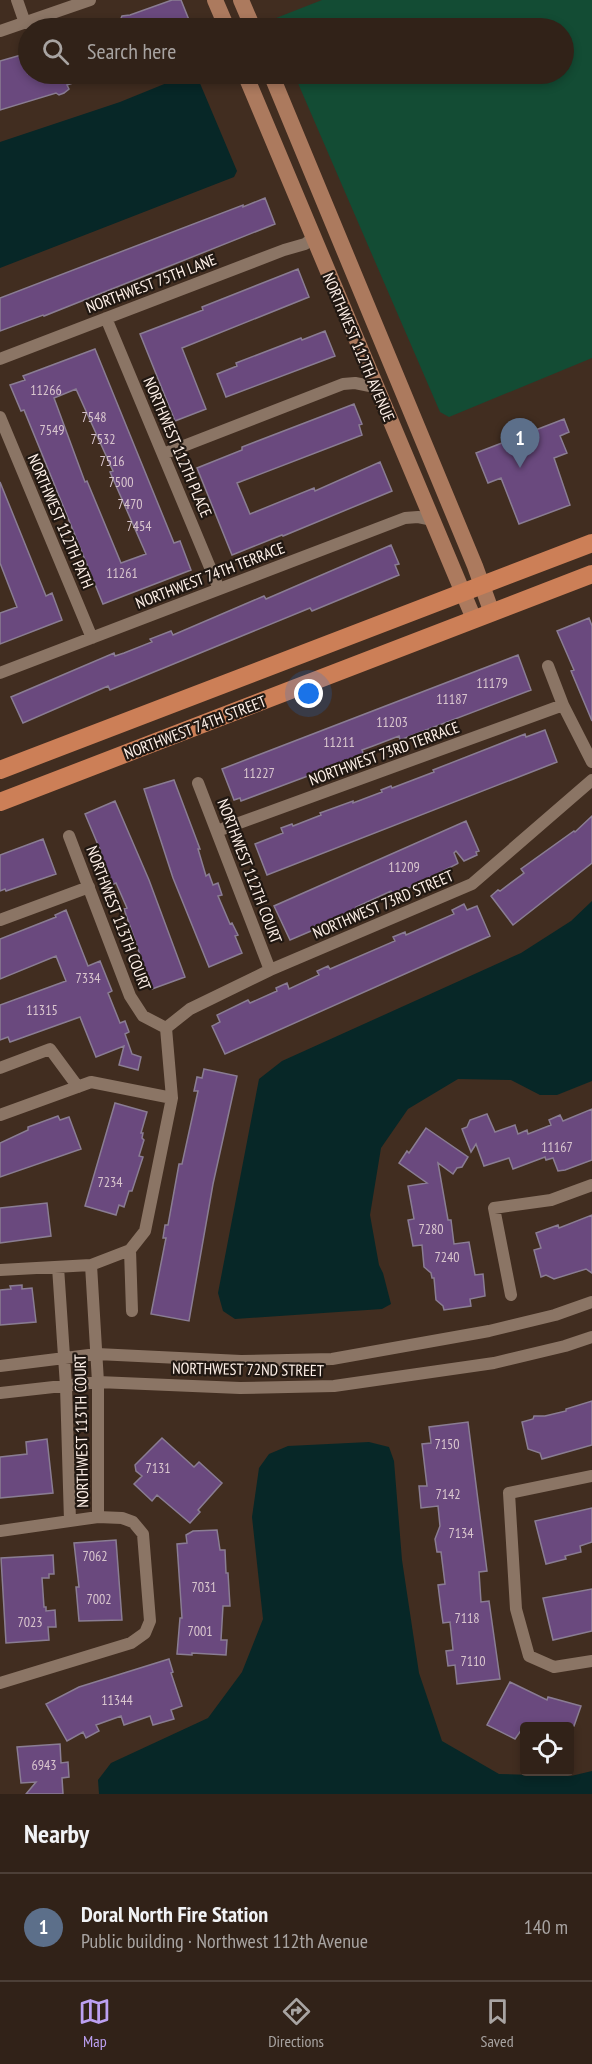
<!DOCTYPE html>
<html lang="en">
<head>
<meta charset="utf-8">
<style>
  body { margin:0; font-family:"PT Sans Narrow",sans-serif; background:#3d2f25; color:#f1f3f6 }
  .controls { position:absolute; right:18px; bottom:18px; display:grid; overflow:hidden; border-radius:6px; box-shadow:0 3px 9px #0003 }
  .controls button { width:54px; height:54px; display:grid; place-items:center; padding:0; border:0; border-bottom:2px solid #4c3f37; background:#312218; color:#f1f3f6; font:30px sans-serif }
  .you { position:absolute; left:309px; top:694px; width:21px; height:21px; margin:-15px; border:4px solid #fff; border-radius:50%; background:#1a73e8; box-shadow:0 0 0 9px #1a73e833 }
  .badge { display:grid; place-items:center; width:39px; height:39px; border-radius:50%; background:#bca0f2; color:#fff; font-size:20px; font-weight:700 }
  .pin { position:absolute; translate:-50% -50px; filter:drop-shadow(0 2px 3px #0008) }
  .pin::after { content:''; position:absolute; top:32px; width:21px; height:18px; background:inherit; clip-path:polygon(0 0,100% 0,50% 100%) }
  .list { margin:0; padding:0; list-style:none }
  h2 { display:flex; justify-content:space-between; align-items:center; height:78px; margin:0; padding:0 24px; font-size:26px }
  h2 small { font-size:20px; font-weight:400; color:#a8a4a2 }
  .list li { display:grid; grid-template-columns:39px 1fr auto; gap:18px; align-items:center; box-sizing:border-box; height:108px; padding:0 24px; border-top:2px solid #4c3f37 }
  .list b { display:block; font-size:22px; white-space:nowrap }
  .list p { margin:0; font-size:20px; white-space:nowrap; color:#a8a4a2 }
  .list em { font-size:20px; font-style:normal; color:#a8a4a2 }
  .icon { flex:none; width:33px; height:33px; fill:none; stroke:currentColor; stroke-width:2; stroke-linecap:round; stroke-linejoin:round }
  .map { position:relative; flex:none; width:592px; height:1794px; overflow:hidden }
  .search { position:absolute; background:#312218; box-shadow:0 3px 9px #0003; left:18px; right:18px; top:18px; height:66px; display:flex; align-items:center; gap:15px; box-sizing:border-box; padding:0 21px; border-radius:33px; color:#a8a4a2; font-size:22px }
  .sheet { height:186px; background:#312218 }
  nav { display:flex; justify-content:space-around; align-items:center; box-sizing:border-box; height:84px; border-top:2px solid #4c3f37; background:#312218; font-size:16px; color:#a8a4a2 }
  nav a { display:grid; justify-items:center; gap:3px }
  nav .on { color:#bca0f2 }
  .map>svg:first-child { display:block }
</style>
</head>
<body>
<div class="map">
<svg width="592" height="1794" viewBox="0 0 592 1794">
  <rect width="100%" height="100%" fill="#412d20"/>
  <path fill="#134c34" d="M322,0H592V358L449,417L440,412L294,74H564V28H275L271,20Z"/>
  <path fill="#072727" d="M184,76H191L199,81L237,171L234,177L0,268V142L120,102Z
    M592,901V1081L557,1095H540L511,1080L458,1079L408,1109L381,1148L370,1215L379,1265L383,1273L391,1304L382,1309L235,1319L223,1311L218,1293L259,1079L282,1061L521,953L571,921Z
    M369,1442L389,1447L394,1461L402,1560L419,1673L442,1741L499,1774L571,1776L592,1771V1794H99L98,1780L111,1763L208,1718L242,1672L263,1619L252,1517L259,1468L269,1454L288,1446Z"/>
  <path fill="#6a497e" stroke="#8a7d93" stroke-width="1.5" fill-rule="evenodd" d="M172,0H181L189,20L183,23L186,28H117L122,16L130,15Z
    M28,53V74L96,75L67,85L69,89L64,93L59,95L56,93L0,110V61Z
    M265,198L275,224L44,316L43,315L0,331V298L243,205V207Z
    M298,269L309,297L182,348L206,409L175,421L140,334L203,310L202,307Z
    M325,331L335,356L226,397L217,374L237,366L236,363L301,338L302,340Z
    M95,349L174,543L180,541L191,570L103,604L24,410L21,411L10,385L25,380L23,376ZM76,389L113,471L110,472L146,554L121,563L87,481L85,482L54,398Z
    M354,404L362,424L359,425L362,435L237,483L250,514L314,488L315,491L380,462L392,491L283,536L282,535L232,555L197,468L242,450V447Z
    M564,419L569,432L560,436L567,453L554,458L570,505L519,524L501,478L488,483L476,453Z
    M0,482L46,596L52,593L62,620L0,644V613L17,607L0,563Z
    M391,545L399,564L395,565L399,575L312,611L310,608L110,690L108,686L23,723L11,697L114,653L115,656L124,653L152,642L150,639L171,631L173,635L264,596L266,599Z
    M589,618L592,626V721L571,671L574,670L557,631Z
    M518,655L531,690L400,740L399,736L373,746L362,750L364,755L241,801L240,798L234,800L222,769Z
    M545,730L557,762L267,875L255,844L283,833L281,828L292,824L293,826L321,815L320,813L353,801V803L382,792L381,790L391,786L392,788L434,772L433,770L525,734L526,737Z
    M174,780L200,849H198L206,876L209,874L213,885L218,883L222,895L218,896L230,924L232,923L238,935L235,936L242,953L209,967L173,878L144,789Z
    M115,801L149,880L185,977L152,989L124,909L127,908L116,883L111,885L98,854L101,852L85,814Z
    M592,816V863L513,925L491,896L498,890L500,891L524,873L521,869L574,831L575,832Z
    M466,821L479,851L476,852L477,855L464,861L456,851L454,853L458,863L457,864L393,896L391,891L356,907L358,911L290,940L274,906Z
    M43,839L56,874L6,891L5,889L0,891V855Z
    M464,904L467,910L477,906L490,936L225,1054L212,1026L220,1022L217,1015L248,1000L250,1003L277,991L276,988L287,983L289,989L319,975L317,971L328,966L330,969L395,941L393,937L405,932L406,935L454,914L452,910Z
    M66,910L88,966L100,961L112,991L108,993L120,1023L125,1021L129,1032L125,1034L132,1054L141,1057L138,1070L119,1065L124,1046L96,1057L80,1017L10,1042L8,1037L0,1040V1005L66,981L56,956L0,979V939L56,917L55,915Z
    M204,1069L237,1076L213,1184L189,1321L151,1314L166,1238H163L165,1225H168L179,1164H182L198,1091H194L197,1077L202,1078Z
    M115,1103L147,1112L141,1133H143L142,1138L144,1140L139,1156L143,1157L132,1191H129L124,1207L119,1205L116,1215L85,1206Z
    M592,1109V1160L565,1170L558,1171L553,1158L546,1160L545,1157L513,1169L509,1158L484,1166L476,1144L471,1152L462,1129L467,1127L470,1120L487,1114L495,1132L515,1125L518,1134L527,1130L528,1134L551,1125L549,1120L560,1115L563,1121Z
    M58,1116L60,1120L69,1117L81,1149L0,1177V1143L28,1130V1127Z
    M426,1128L468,1157L462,1167L457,1168L453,1174L438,1163L448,1220H451L454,1244L469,1242L475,1275L483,1274L485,1296L470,1299L471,1306L444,1310L443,1306L436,1300L434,1278H432L431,1273L424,1267L422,1245L413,1246L408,1220L414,1219L408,1186L427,1183L399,1163L407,1151L409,1153Z
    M47,1203L51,1236L0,1243V1208Z
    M592,1215V1273L586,1269L554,1279L546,1275L541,1277L534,1250L541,1248L536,1233L558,1225L559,1228Z
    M22,1285V1289L32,1288L36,1322L0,1325V1290L11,1289L10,1286Z
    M592,1401V1445L542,1459L540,1453L528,1449L522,1422L533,1419L534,1416H545L566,1411V1409Z
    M468,1422L487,1571L479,1572L481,1602L489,1601L500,1679L457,1684L455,1665L448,1666L446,1651L453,1650L450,1622L443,1623L441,1609L438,1585L445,1584L441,1552H437L435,1539L440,1526L438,1506L421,1508L419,1486H427L422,1444L431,1443L429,1427Z
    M162,1438L194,1467L199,1462L222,1483L198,1510L200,1512L190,1523L157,1495L152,1501L134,1484L142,1476L136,1471L135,1465Z
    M47,1439L53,1493L0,1498V1457L27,1454L26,1442Z
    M592,1508V1542L580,1546L581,1552L565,1556L566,1559L546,1564L535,1521Z
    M217,1530L220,1550H225L226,1573H228L230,1606H223L221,1640H227L226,1655L192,1653V1655L177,1654L180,1618H182L177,1544L187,1543L186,1535L193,1531Z
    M116,1540L122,1620L79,1621L76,1587H79L74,1543Z
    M53,1555L54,1574H49V1578H42L44,1607H46V1611L55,1610L56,1627H48L49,1640L6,1643L1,1558Z
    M592,1589V1631L553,1640L543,1598Z
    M169,1659L173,1672L171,1673L182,1706L171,1710L174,1719L153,1725L150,1716L124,1725L121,1716L96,1725L99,1731L86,1738L83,1732L67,1741L46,1704L79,1687Z
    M510,1682L547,1700L548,1697L581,1706L574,1726H524L515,1739L487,1725Z
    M60,1744L61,1763L68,1762L69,1777L62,1778L63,1794H26L36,1782L21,1783L17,1747Z"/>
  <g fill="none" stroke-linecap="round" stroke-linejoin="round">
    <path stroke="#8b7565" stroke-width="12" d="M17,0L25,23
      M0,31L90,0
      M106,318L219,589
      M0,359L284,250L305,244L313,238
      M0,417L92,638
      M163,454L343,384L355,383L375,387
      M548,666L563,705L592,762
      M0,673L405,518L418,517L433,520
      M198,783L270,970
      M217,831L563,705
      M69,836L130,996L143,1016L166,1028
      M0,920L89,887
      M166,1028L190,1009L270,970L472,884L592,780
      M0,1068L50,1049L78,1087
      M0,1115L91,1082L172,1098
      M91,1265L98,1382V1517
      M58,1267L66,1386L70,1521
      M0,1270L91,1265L130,1250
      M511,1295L494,1208L551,1200L592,1185
      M132,1311L130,1250L145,1231L172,1098L166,1028
      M0,1366L97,1354L241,1361L332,1359L489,1331L555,1315L592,1302
      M0,1393L98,1382L240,1388L334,1386L494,1363L565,1346L592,1337
      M592,1476L509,1493L516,1609L529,1656L554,1667L592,1661
      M0,1531L98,1517L122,1518L133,1522L143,1534L150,1621L145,1633L131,1643L0,1683"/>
    <path stroke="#ac7a5e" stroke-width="16" d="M215,0L227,28
      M241,0L253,28
      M245,74L474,619
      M271,74L475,566L492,613"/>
    <path stroke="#cc7f57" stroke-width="18" d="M0,770L592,543
      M0,802L592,574"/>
  </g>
  <g text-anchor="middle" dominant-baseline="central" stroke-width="4.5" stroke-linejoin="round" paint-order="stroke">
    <g font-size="14" fill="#d9c6ce">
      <text x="46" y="390">11266</text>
      <text x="94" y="417">7548</text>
      <text x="52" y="430">7549</text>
      <text x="103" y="439">7532</text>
      <text x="112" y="461">7516</text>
      <text x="121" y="482">7500</text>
      <text x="130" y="504">7470</text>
      <text x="139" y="526">7454</text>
      <text x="122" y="573">11261</text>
      <text x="492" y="683">11179</text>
      <text x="452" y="699">11187</text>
      <text x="392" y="722">11203</text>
      <text x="339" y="742">11211</text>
      <text x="259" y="773">11227</text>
      <text x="404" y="867">11209</text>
      <text x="88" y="978">7334</text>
      <text x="42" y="1010">11315</text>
      <text x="557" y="1147">11167</text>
      <text x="110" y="1182">7234</text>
      <text x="431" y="1229">7280</text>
      <text x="447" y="1257">7240</text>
      <text x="447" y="1444">7150</text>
      <text x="158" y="1468">7131</text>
      <text x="448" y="1494">7142</text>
      <text x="461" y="1533">7134</text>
      <text x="95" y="1556">7062</text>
      <text x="204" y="1587">7031</text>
      <text x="99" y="1599">7002</text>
      <text x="467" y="1618">7118</text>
      <text x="30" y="1622">7023</text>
      <text x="200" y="1631">7001</text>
      <text x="473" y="1661">7110</text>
      <text x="117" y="1700">11344</text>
      <text x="44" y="1765">6943</text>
    </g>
    <g font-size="16" fill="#fef0e8" stroke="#211812">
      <text transform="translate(151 283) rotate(-21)">NORTHWEST 75TH LANE</text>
      <text transform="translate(359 347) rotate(67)">NORTHWEST 112TH AVENUE</text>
      <text transform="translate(178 447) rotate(67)">NORTHWEST 112TH PLACE</text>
      <text transform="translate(61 521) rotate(67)">NORTHWEST 112TH PATH</text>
      <text transform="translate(210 575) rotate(-21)">NORTHWEST 74TH TERRACE</text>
      <text transform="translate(195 727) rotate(-21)">NORTHWEST 74TH STREET</text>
      <text transform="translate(384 753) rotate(-20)">NORTHWEST 73RD TERRACE</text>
      <text transform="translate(250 871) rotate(69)">NORTHWEST 112TH COURT</text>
      <text transform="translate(383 904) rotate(-23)">NORTHWEST 73RD STREET</text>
      <text transform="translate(119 918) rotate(69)">NORTHWEST 113TH COURT</text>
      <text transform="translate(248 1369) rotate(1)">NORTHWEST 72ND STREET</text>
      <text transform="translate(81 1431) rotate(-91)">NORTHWEST 113TH COURT</text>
    </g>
  </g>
</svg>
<div class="controls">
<button><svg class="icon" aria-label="locate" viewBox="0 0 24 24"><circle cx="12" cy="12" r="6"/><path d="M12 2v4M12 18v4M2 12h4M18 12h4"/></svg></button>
</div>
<div class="you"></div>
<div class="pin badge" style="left:520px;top:468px;background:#5c6f8a">1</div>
<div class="search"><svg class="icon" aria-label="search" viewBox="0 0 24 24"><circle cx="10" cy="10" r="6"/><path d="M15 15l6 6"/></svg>Search here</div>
</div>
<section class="sheet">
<h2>Nearby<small></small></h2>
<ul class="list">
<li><span class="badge" style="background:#5c6f8a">1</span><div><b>Doral North Fire Station</b><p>Public building · Northwest 112th Avenue</p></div><em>140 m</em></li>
</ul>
</section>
<nav>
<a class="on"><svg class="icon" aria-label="map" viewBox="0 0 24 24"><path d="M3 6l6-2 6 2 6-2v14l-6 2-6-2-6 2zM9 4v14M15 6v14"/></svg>Map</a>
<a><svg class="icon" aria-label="directions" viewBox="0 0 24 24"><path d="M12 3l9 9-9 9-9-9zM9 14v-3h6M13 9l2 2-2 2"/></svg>Directions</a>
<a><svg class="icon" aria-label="saved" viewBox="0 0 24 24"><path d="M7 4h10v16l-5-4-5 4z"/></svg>Saved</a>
</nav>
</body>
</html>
